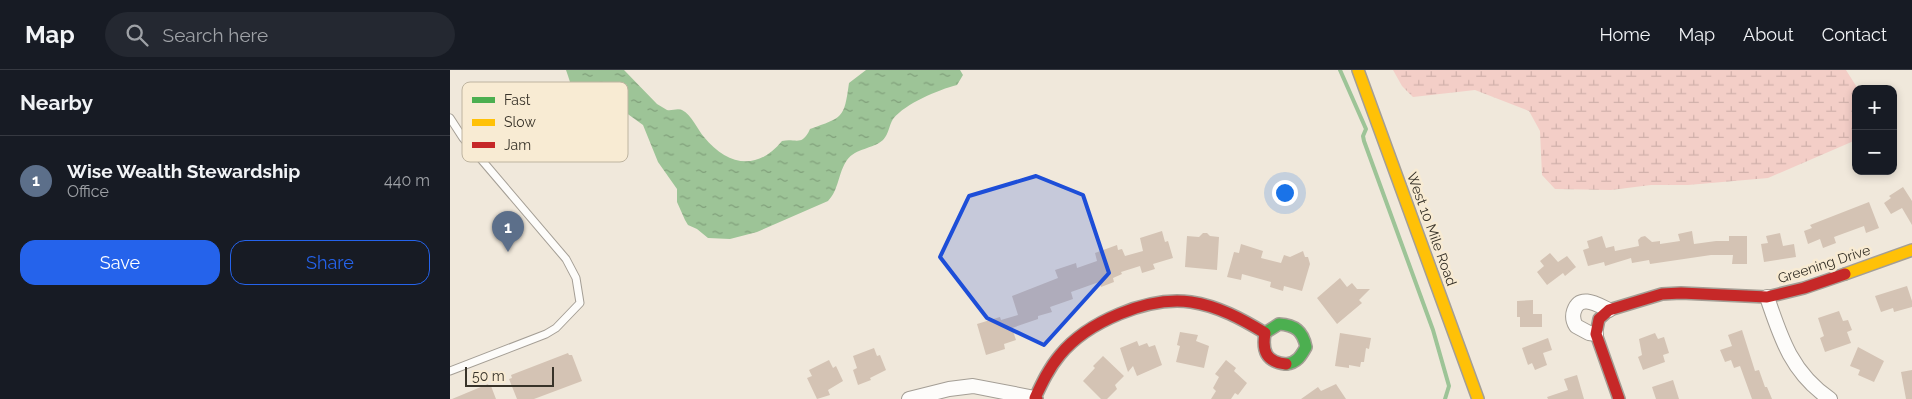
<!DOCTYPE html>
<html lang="en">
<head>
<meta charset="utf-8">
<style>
  body { margin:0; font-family:Raleway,sans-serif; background:#242831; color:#f1f3f6 }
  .controls { position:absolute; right:15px; top:15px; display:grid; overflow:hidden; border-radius:10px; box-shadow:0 2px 8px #0003 }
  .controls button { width:45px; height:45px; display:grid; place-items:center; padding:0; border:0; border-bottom:1px solid #363941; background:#171b24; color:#f1f3f6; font:25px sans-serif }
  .scale { position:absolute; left:15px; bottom:12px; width:89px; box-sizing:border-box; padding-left:5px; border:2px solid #383329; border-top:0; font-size:14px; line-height:18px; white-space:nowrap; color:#383329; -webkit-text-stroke:4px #f8ebd3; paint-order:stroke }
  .you { position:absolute; left:834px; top:122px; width:18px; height:18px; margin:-12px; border:4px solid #fff; border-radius:50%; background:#1a73e8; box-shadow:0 0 0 8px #1a73e833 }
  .badge { display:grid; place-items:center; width:32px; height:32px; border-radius:50%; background:#2563eb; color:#fff; font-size:16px; font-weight:700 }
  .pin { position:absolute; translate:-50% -41px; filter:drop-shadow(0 1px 2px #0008) }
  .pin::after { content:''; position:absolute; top:26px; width:18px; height:15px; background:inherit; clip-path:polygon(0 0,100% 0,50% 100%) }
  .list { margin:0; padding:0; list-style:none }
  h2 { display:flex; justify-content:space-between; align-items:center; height:65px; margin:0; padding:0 20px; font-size:21px }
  h2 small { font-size:16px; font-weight:400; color:#9ea1a6 }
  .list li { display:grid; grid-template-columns:32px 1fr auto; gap:15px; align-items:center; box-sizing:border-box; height:90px; padding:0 20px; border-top:1px solid #363941 }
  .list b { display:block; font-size:19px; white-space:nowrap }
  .list p { margin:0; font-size:16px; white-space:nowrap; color:#9ea1a6 }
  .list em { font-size:16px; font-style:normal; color:#9ea1a6 }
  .actions { display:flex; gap:10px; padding:15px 20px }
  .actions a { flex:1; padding:11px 0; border:1px solid #2563eb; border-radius:15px; text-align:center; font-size:18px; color:#2563eb }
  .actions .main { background:#2563eb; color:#fff }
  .icon { flex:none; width:28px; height:28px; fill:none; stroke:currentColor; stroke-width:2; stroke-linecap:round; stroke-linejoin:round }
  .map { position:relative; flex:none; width:1462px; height:329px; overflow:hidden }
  header { display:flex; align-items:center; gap:30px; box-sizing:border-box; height:70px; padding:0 25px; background:#171b24; border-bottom:1px solid #363941 }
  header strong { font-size:24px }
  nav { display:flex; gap:28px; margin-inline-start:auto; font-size:18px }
  .search { width:350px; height:45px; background:#242831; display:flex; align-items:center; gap:12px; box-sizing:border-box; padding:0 18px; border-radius:28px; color:#9ea1a6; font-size:19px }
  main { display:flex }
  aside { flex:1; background:#171b24 }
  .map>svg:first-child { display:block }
</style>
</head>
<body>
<header>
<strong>Map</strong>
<div class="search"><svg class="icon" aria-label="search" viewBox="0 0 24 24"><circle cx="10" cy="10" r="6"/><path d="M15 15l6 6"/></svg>Search here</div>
<nav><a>Home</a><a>Map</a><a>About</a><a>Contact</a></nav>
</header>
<main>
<aside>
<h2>Nearby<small></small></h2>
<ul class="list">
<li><span class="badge" style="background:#5c6f8a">1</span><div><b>Wise Wealth Stewardship</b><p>Office</p></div><em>440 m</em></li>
</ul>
<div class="actions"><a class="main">Save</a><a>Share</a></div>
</aside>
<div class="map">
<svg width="1462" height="329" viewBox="0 0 1462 329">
  <defs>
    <pattern id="wetland-marsh" width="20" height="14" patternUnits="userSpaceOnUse" patternTransform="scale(1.25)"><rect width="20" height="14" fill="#f3cec7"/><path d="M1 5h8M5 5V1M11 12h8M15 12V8" fill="none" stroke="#d1b1ab"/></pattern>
    <pattern id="water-ripples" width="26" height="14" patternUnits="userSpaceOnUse" patternTransform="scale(1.25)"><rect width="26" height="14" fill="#9dc497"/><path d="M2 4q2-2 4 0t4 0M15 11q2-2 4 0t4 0" fill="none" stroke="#81a07b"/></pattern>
  </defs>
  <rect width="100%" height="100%" fill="#f0e8db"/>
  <path fill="url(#wetland-marsh)" d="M943,0H1396L1408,19H1406V70L1318,108L1238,115H1201L1161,120L1105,119L1092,105L1090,61L1079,41L1025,20L963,27L952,16Z"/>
  <path fill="url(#water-ripples)" d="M116,0H174L207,34L217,40C222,41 227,38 232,40C242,45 247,59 254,67C277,95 307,102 332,71C346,68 352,77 360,59C393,47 394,49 399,13L416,0H510L513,5L507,15C488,20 456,33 443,49C439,55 439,64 433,70C423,79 406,78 397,90C388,103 389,120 378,131L307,162L280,169L258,168L247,159L238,155L235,150L227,132V119L208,92L193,55L175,42L166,40L146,47C127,40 122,17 116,0Z"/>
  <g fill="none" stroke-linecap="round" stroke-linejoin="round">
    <path stroke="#9dc497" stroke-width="4" d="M890,0L916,59L913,66L914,71L983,260L999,316L995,329"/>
  </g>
  <path fill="#d4c3b4" d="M1453,117L1462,131V155L1452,138L1441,144L1434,133L1441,128L1439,126Z
    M1419,132L1429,158L1416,163L1414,156L1384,167L1386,173L1373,178L1370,169L1358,174L1354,161L1362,158L1360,155Z
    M712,161L715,172L718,171L723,188L703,194L705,199L692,203L690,196L671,202L672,204L663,208L664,212L651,217L649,212L621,222L623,229L600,237L602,242L588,246V249L562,258L566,270L554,274L555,279L536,285L527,254L550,247L551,250L568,245L562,226L608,208L605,200L626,193L627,198L647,191L645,183L667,175L668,180L672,179L675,186L693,181L690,168Z
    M1242,161L1244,174L1266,171H1279V166H1297V194H1282L1283,185H1261L1200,194L1199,190L1182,193L1181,188L1155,196L1154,192L1138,196L1133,180L1139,178L1137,171L1152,166L1156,178L1164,176L1165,181L1189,176L1188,170L1191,167L1195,166L1202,172L1210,171V174L1230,171L1228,164Z
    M753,163H757L760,166L769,167L767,200L735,197L737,166L749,167Z
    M1330,163L1333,176L1344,174L1346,187L1314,192L1311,174L1318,173L1316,166Z
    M791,174L813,181L811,188L831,193L834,185L840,187L853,181L855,187H858L860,194L852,221L834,216L833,221L820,217L821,212L792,204L791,210L777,207L784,182L789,183Z
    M1100,183L1108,192L1117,186L1126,197L1115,206L1113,203L1097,215L1087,202L1094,196L1090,191Z
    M890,208L897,217L902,213L907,219H920L909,230L912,233L887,254L867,228Z
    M1457,216L1462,231V237L1444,242L1443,238L1431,242L1425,226Z
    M1083,230V244H1092V257H1070V247H1067V231Z
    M1389,241L1393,251L1398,250L1402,260L1397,262L1401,273L1375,282L1370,268L1374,266L1368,248Z
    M1292,260L1305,301L1309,300L1315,317H1317L1322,329H1302L1290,296L1284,298L1281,290L1275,292L1270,280L1282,276L1278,265Z
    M730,262L748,265L746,271L759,276L754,298L726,292L730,276L727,275Z
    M890,263L921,268L919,279L916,278L914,292H911L910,297L899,295V298L885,296Z
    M1205,263L1208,269L1214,267L1219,283L1213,285L1215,292L1193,300L1188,287L1192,285L1189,269Z
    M1098,268L1102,280L1093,283L1097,295L1085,300L1082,293L1078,295L1072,278Z
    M687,271L689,276L697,273L699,277L705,275L712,295L687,306L683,296L678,302L670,278Z
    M1408,277L1434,291L1424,312L1408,305L1410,300L1400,296Z
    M424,278L427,286L430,285L436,300L420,308L421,310L408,315L403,300L407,298L403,286Z
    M118,283L119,285H122L132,311L84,329H67L59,309L62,308L61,305Z
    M653,286L674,306L665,315L667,319L657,329H651L633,311L645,298L643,296Z
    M379,290L383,298L386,296L393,311L378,320L380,325L367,329L357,308L362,306L359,300Z
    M776,290L786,298L784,301L797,313L788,325L785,323L781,329H761L766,321L763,318L769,307L765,304Z
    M1462,300V329H1456L1451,302Z
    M1127,305L1134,329H1098L1097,327L1118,320L1114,309Z
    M1223,310L1229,329H1206L1202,317Z
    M38,314L39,317L41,316L46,329H2Z
    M886,314L896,329H851L868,317L871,321Z"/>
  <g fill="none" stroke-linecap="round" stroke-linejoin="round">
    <g stroke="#a49e95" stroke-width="9">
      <path id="lane" d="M0,48L13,68L116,189L126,208L130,233L106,258L96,264L0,301"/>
    </g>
    <g stroke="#a49e95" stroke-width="16">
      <path id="street" d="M1317,227C1331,269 1342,303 1380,329
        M1146,264L1139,263L1126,256C1123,251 1122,247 1124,241C1130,223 1148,235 1159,240
        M459,329L499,319L523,316L585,328"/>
    </g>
    <g stroke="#a49e95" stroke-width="14">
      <path id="fast" d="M815,263L829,254C845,255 853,261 856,277C851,286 847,293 836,294"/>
    </g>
    <g stroke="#a49e95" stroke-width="14">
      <path id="slow" d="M908,0L1028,329
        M1395,204L1462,180"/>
    </g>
    <g stroke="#a49e95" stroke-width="14">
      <path id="jam" d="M587,329L585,328C592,313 599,298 610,285C637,252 698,226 741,232C768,236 792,249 815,263C812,281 816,292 836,294
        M1169,329L1146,264L1149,249L1159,240L1212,224L1231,223L1317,227L1354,218L1395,204"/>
    </g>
    <use href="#lane" stroke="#fdfcfa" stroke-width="7"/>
    <use href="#street" stroke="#fdfcfa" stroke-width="14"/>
    <use href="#fast" stroke="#4caf50" stroke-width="11"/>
    <use href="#slow" stroke="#ffc107" stroke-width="11"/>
    <use href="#jam" stroke="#c62828" stroke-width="11"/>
  </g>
  <path fill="#1d4ed8" fill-opacity="0.2" stroke="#1d4ed8" stroke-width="4" stroke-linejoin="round" d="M586,106L633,125L659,203L594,275L537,248L490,187L519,126Z"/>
  <g text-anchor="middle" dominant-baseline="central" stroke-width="5" stroke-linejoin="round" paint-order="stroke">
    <g font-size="14" fill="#383329" stroke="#f8ebd3">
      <text transform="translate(982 159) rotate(70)">West 10 Mile Road</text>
      <text transform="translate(1374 194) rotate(-18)">Greening Drive</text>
    </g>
  </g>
  <rect x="12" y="12" width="166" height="80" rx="8" fill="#f8ebd3" stroke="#beb4a0" stroke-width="1"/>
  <rect x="22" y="27" width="23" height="6" fill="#4caf50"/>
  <rect x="22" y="49" width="23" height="7" fill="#ffc107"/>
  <rect x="22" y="72" width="23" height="6" fill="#c62828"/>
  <g font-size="14" fill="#383329">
    <text x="54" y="35">Fast</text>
    <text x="54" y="57">Slow</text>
    <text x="54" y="80">Jam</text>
  </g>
</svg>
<div class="controls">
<button>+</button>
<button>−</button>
</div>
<div class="scale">50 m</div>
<div class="you"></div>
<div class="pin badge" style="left:58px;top:182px;background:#5c6f8a">1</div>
</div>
</main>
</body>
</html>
